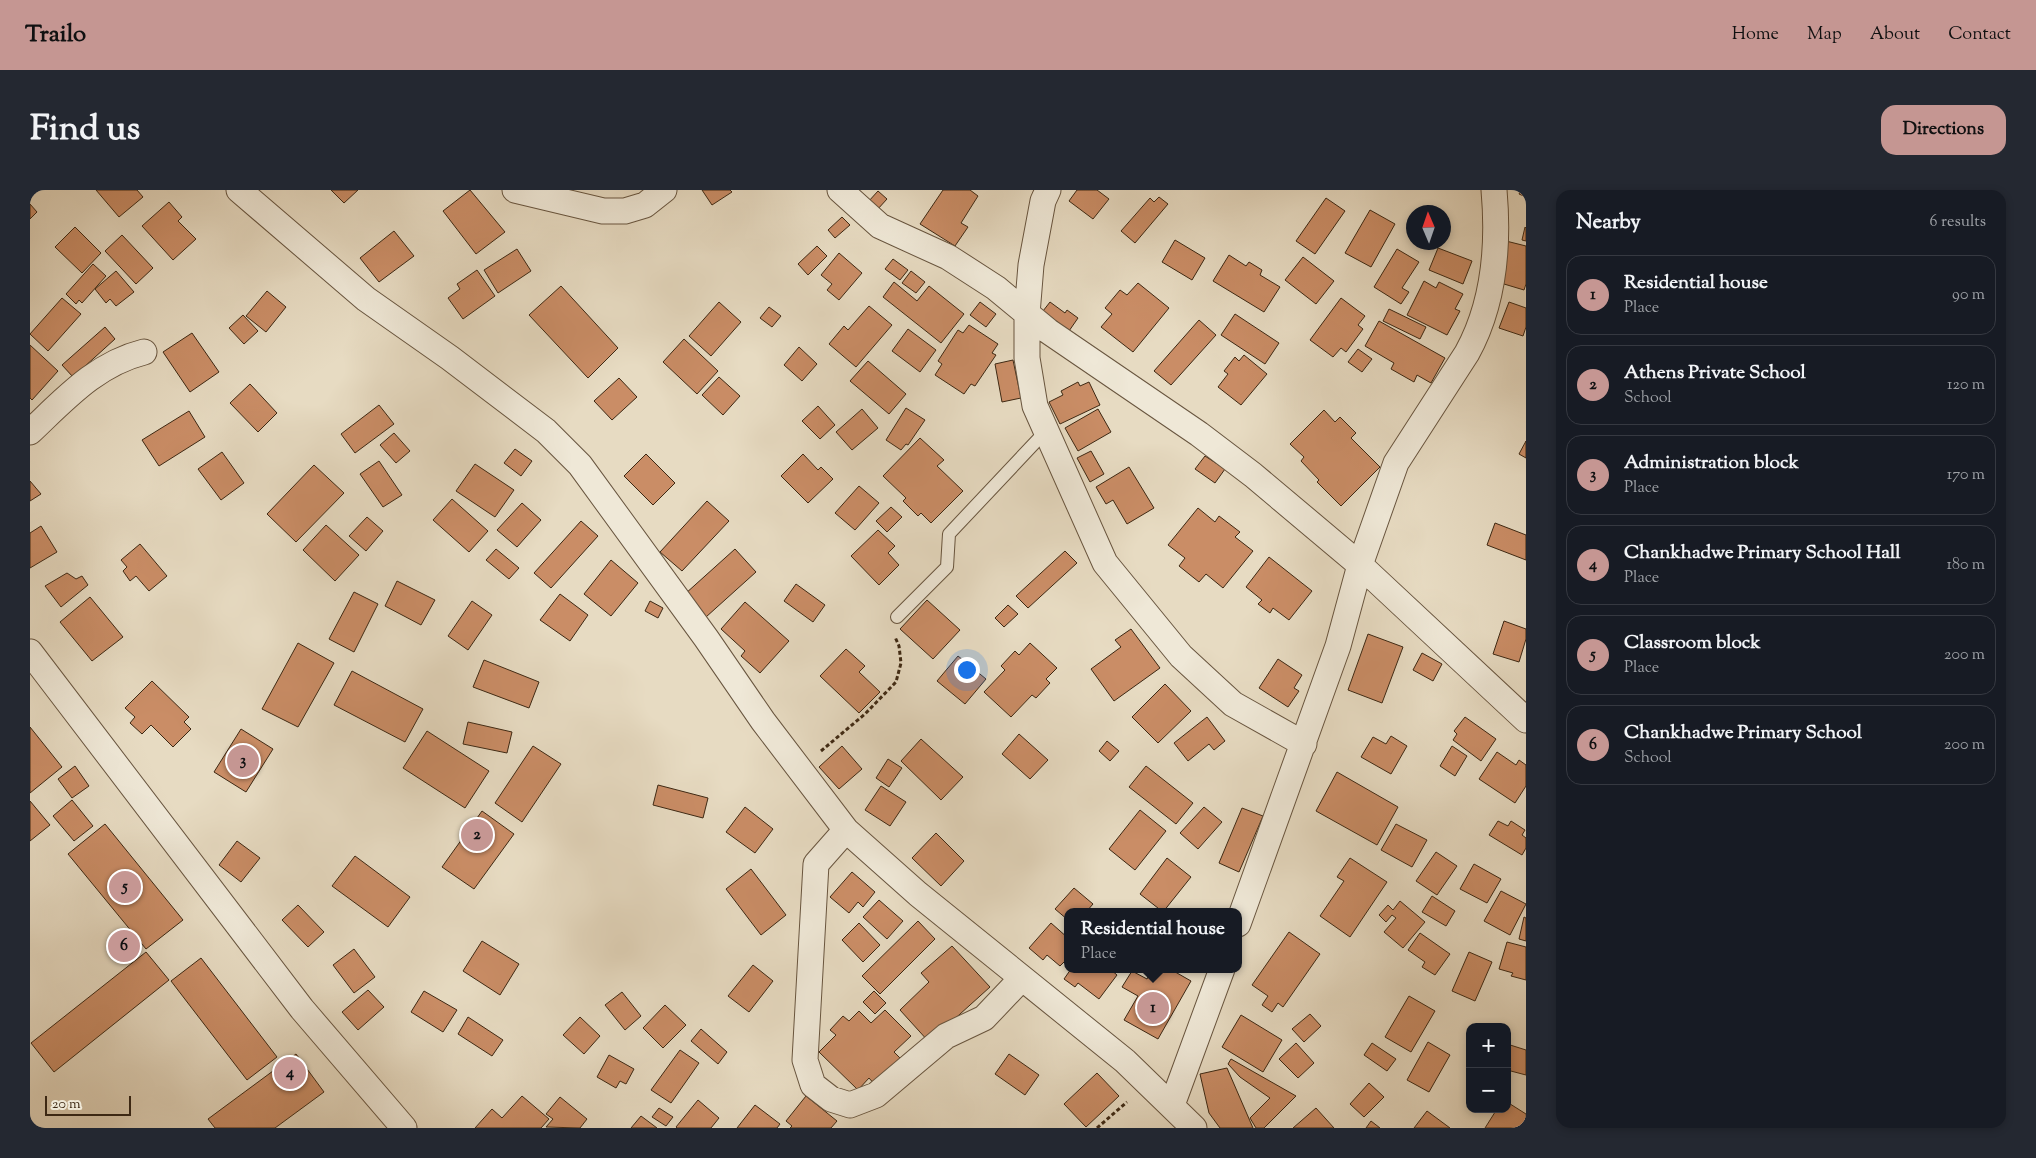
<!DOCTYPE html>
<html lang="en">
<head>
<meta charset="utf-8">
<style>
  body { margin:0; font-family:"Sorts Mill Goudy",serif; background:#242831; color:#f1f3f6 }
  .controls { position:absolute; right:15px; bottom:15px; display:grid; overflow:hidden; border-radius:10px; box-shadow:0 2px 8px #0003 }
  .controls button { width:45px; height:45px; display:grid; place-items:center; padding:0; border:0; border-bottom:1px solid #363941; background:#171b24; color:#f1f3f6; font:25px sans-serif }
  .compass { position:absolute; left:1376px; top:15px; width:45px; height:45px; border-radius:50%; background:#171b24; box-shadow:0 2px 8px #0003; rotate:358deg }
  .scale { position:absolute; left:15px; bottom:12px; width:86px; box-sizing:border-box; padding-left:5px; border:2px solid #3d2813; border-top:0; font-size:14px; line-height:18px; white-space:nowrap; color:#3d2813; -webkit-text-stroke:4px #efe8d7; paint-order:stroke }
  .you { position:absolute; left:936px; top:479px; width:18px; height:18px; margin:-12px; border:4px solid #fff; border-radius:50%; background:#1a73e8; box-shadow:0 0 0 8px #1a73e833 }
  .badge { display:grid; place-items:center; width:32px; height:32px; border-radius:50%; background:#c59692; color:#111; font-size:16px; font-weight:700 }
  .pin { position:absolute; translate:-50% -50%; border:2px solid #fff; box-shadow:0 1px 5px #0006 }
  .popup { position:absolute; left:1034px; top:718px; width:178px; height:65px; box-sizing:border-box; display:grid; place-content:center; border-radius:10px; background:#171b24; filter:drop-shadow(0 1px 4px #0005); font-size:16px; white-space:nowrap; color:#9ea1a6 }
  .popup b { font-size:19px; color:#f1f3f6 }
  .popup::after { content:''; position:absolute; left:50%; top:100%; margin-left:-10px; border:10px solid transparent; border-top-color:#171b24 }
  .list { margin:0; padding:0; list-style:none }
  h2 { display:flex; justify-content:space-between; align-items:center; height:65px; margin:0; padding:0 20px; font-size:21px }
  h2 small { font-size:16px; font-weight:400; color:#9ea1a6 }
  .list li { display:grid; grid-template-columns:32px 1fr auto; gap:15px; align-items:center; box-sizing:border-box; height:80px; margin:0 10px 10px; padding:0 10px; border:1px solid #363941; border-radius:15px }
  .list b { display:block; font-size:19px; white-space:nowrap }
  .list p { margin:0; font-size:16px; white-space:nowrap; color:#9ea1a6 }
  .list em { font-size:16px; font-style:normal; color:#9ea1a6 }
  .map { position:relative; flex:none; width:1496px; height:938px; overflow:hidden; border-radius:15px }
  header { display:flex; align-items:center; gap:30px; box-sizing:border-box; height:70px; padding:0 25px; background:#c59692; color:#111 }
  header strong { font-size:24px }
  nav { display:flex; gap:28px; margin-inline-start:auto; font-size:18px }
  .intro { display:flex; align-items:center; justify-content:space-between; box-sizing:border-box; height:120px; padding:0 30px }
  h1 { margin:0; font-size:35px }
  .button { padding:12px 22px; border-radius:15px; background:#c59692; color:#111; font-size:18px; font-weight:700 }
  main { display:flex; gap:30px; padding:0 30px }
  aside { flex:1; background:#171b24; border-radius:15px; box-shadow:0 2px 8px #0003 }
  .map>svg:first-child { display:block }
</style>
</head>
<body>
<header>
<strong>Trailo</strong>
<nav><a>Home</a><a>Map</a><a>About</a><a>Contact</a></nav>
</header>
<div class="intro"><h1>Find us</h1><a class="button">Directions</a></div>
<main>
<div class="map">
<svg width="1496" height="938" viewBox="0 0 1496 938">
  <rect width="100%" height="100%" fill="#e7dbc2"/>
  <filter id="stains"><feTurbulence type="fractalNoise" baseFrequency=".004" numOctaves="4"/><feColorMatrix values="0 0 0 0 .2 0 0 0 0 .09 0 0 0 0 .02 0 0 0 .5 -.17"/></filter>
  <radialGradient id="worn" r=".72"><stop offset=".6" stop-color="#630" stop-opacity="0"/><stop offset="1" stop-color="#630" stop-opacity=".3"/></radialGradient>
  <path fill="#ca8d66" stroke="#3d2813" d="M66,0H107L113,7L89,27Z
    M301,0H328L314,13Z
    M440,0L475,42L446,64L413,21Z
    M672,0H700L702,2L682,15Z
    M913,0H940L948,6L931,33L938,37L925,56L890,34Z
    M1047,0H1067L1079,9L1063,29L1039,11Z
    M1491,0H1496V7L1489,4Z
    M848,1L857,9L847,20L838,12Z
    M1129,7L1138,14L1105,53L1091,41L1120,8L1124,12Z
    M1296,8L1315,21L1285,64L1266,51Z
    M139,12L152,27L148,31L166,49L143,70L112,36Z
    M0,14L7,22L0,29Z
    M1340,20L1365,34L1341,77L1315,63Z
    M812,27L820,35L805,48L798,40Z
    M45,37L71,63L52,83L25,57Z
    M1495,37L1496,38V51L1492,50Z
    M364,41L384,66L349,92L330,68Z
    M92,45L123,78L106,94L75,61Z
    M1145,50L1175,68L1162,90L1132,72Z
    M1476,51L1496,56V94L1494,100L1464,91Z
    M787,56L797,66L778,85L768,74Z
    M1408,58L1442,71L1433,94L1399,80Z
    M487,59L501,81L468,103L454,80Z
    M1367,59L1389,72L1372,98L1379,102L1371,114L1344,97Z
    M809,63L832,83L809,110L797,100L802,94L791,85Z
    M1199,65L1216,76L1219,72L1232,80L1230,85L1250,97L1234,122L1183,91Z
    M1273,67L1304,91L1286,114L1255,90Z
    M863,69L878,80L870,90L855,79Z
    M63,74L76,86L52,113L49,110L46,114L36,104Z
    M447,80L465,106L433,129L418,108L430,99L427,94Z
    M86,81L104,102L86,116L80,109L76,113L65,99Z
    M881,81L895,92L886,103L872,93Z
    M1394,91L1406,98L1409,92L1433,104L1425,119L1430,121L1417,145L1377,125Z
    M864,92L887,111L899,96L934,124L911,153L853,107Z
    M1108,93L1139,118L1103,162L1071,137L1082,124L1075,118L1090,100L1097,105Z
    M531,96L588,158L558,188L499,125Z
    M237,101L256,117L236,142L216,126Z
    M32,108L51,124L18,161L0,144Z
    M1311,108L1335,126L1328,135L1333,139L1316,162L1311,158L1303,167L1280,150Z
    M689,112L711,132L681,166L659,146Z
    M950,112L966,124L956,137L940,125Z
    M1020,112L1035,123L1037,120L1048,128L1039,141L1013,121Z
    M1479,112L1496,118V137L1493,146L1469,138Z
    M839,116L862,135L826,177L799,154L814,136L818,140Z
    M739,117L751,126L742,137L730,128Z
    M1359,119L1396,137L1390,149L1353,131Z
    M1205,124L1249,153L1235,174L1191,145Z
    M213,125L228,141L214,154L199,138Z
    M1169,130L1186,145L1141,195L1124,181Z
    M1349,131L1415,168L1401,193L1387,185L1384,192L1361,179L1364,173L1335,156Z
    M939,135L968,154L962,163L966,165L945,196L941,194L934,204L905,185L912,174L908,171L928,140L933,143Z
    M75,137L85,149L43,187L32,175Z
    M878,139L906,160L890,182L862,161Z
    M162,143L189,182L160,202L133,162Z
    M654,149L688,181L667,204L633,172Z
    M0,155L28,181L2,210L0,208Z
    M769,157L787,174L772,191L754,175Z
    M1328,159L1342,169L1332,182L1318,172Z
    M1214,165L1237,184L1211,215L1188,197L1198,184L1194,181L1205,167L1209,171Z
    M983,170L991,208L972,212L965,174Z
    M838,171L876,204L859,224L820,191Z
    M689,187L710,206L693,225L672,205Z
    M589,188L607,207L582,230L564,211Z
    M1048,192L1050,196L1059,192L1070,215L1030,234L1019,212L1033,205L1031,201Z
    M220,194L247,223L228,242L200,213Z
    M349,215L364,234L325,263L311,244Z
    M788,216L805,235L790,249L772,231Z
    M876,218L895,230L878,255L876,254L871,260L856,250Z
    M832,219L848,238L822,260L806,242Z
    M1068,219L1081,242L1048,261L1035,238Z
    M1294,220L1305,232L1310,227L1326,243L1321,248L1350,277L1311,316L1287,292L1289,290L1271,271L1274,267L1260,254Z
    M159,221L175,247L129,276L112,250Z
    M364,243L380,261L366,273L350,255Z
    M890,248L914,270L907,276L933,301L901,333L891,323L888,326L873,311L876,308L853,286Z
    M1496,251V268L1489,264Z
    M485,259L502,271L491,286L474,273Z
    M1061,261L1074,284L1060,292L1047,268Z
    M192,262L214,293L191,310L168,279Z
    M616,264L645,293L623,315L594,286Z
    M773,264L788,280L791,277L803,289L778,313L751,286Z
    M1175,266L1195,279L1185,293L1165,279Z
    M349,271L372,305L353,317L330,284Z
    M445,274L484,300L465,327L426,301Z
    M284,275L314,303L266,352L237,324Z
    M1099,277L1124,318L1097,334L1083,310L1076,314L1066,297Z
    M0,291L11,304L0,311Z
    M829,296L849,313L825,340L805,323Z
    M422,309L458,341L439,362L403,330Z
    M677,311L699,331L652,381L630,362Z
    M492,313L511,330L487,357L467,340Z
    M861,317L872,327L857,342L846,331Z
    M1168,318L1185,332L1189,326L1210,342L1205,347L1223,361L1193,398L1176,384L1169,392L1149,376L1155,368L1138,355Z
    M337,327L353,341L336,361L319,346Z
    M551,331L568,346L521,398L504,383Z
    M1465,333L1496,345V370L1457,355Z
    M296,335L329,365L305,391L273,360Z
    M11,336L27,362L0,378V343Z
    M848,340L865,356L858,363L869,375L849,395L821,366Z
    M110,354L137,386L119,401L106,386L100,391L93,381L97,377L91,370Z
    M466,359L489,378L479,389L456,370Z
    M705,359L726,382L676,427L655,404Z
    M1035,361L1047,373L998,418L986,406Z
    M1239,367L1282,401L1259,430L1243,418L1240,423L1228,414L1232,410L1216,397Z
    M581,370L608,393L581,426L554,404Z
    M37,383L46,389L52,386L58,395L31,417L15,396Z
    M367,391L405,410L391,435L355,416Z
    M766,394L795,415L783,432L754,411Z
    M324,402L348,414L324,462L299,449Z
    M530,404L558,425L540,451L510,430Z
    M60,407L93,447L62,471L30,432Z
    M897,410L930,440L903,469L870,439Z
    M442,411L462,425L438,460L418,446Z
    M620,411L633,418L628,428L615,421Z
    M715,412L759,451L730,483L711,466L715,461L691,439Z
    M978,415L988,424L974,437L965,428Z
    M1474,431L1496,439V449L1489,472L1463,464Z
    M1101,439L1130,478L1084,511L1061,479L1091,457L1085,450Z
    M1338,444L1373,457L1352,513L1318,500Z
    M268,453L304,473L268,537L232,519Z
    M1000,453L1027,478L1016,489L1020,493L1006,508L1002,505L981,527L954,502L975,480L971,476L985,461L989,465Z
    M816,459L835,476L829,482L850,502L829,523L790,486Z
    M1392,463L1412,474L1403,491L1383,480Z
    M928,466L956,489L935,514L907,491Z
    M1248,469L1272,485L1264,498L1269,501L1258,517L1229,498Z
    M454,470L509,492L499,518L443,497Z
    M322,481L393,519L375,552L304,515Z
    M122,491L159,527L154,532L161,539L143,557L121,535L112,544L100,533L105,527L95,518Z
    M1135,494L1161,521L1128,553L1102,527Z
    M1177,527L1195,551L1184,560L1179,554L1158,571L1144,553Z
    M1435,527L1466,549L1451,571L1423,550L1427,544L1424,541Z
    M438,532L482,542L477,563L433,554Z
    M0,537L32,577L0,603Z
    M211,539L243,559L216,602L184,582Z
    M397,541L459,581L435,618L373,578Z
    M989,544L1018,570L1000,589L972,564Z
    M1361,546L1377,556L1361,584L1331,567L1343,547L1356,554Z
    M891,549L933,587L911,610L871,571Z
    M1077,551L1089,561L1080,571L1069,561Z
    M503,556L531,574L492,632L465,613Z
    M812,556L832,579L809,599L789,577Z
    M1422,556L1437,566L1425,586L1410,576Z
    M1467,562L1486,575L1489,570L1496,575V596L1485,613L1449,589Z
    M858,569L872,578L859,597L846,588Z
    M45,576L59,596L42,608L28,589Z
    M1116,576L1163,613L1146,634L1099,597Z
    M1307,582L1368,617L1347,655L1286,621Z
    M628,595L678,608L673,628L623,615Z
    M851,596L876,612L860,636L835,620Z
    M42,610L63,636L44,651L23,626Z
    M0,611L20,635L0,651Z
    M715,617L743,639L725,663L696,642Z
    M1174,617L1192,632L1168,659L1150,643Z
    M1212,618L1233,626L1209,682L1189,673Z
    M1110,620L1136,641L1105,680L1079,659Z
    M452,621L484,644L444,699L412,677Z
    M1468,631L1478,636L1481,631L1495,640L1492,645L1496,648V658L1492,665L1459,645Z
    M75,634L153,730L116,759L38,664Z
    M1366,634L1397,650L1382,677L1351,660Z
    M906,643L934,671L911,696L882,668Z
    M207,651L230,668L211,692L189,675Z
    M1406,662L1427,676L1407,705L1386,691Z
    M325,666L380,707L358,737L302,696Z
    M1137,668L1161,687L1133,722L1110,704Z
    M1320,668L1357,692L1320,747L1290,726L1314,691L1307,687Z
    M1444,674L1471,689L1457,713L1430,699Z
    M721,679L756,725L731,745L696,699Z
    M822,682L845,702L833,717L828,712L819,723L800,707Z
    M1044,698L1063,714L1056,722H1038V730L1025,719Z
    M1471,701L1496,714L1480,745L1454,731Z
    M1402,706L1425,721L1416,736L1392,722Z
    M849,710L873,731L857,749L833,727Z
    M1370,711L1395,732L1373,758L1354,742L1366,728L1362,725L1356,732L1349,725L1358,715L1363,720Z
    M268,715L294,742L278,757L252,730Z
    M1494,727L1496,728V751L1489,749Z
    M888,731L905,749L850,804L832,786Z
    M829,733L850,755L833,772L812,750Z
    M1021,733L1038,748V768L1030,776L1017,765L1013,770L999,758Z
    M1259,742L1290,764L1253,817L1248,813L1242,822L1232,815L1238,806L1222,795Z
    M1390,743L1420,764L1405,785L1392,777L1395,772L1378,760Z
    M452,751L489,774L470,805L433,781Z
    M1477,752L1496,757V790L1481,786L1483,783L1469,779Z
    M922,756L960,797L899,852L870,820L899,792L891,783Z
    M324,759L345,787L324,803L303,775Z
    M116,762L139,790L24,882L1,853Z
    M1439,762L1462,772L1445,811L1422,801Z
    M171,768L247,867L217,890L141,791Z
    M723,775L743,791L719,822L698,806Z
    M1041,779H1080L1087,785L1069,809L1048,793L1045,797L1034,789Z
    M1122,779H1140L1161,791L1128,849L1094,830L1108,806L1092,797L1102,781L1117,789Z
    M338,800L354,817L328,840L312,822Z
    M394,801L427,820L413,842L381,822Z
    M844,801L856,813L845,824L833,812Z
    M592,802L611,826L595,840L575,815Z
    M1379,806L1405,821L1381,862L1355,847Z
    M635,815L656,835L633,858L613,838Z
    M855,820L881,846L864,862L872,870L846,896L839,888L828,900L789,862L806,845L800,840L813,826L819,831L829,821L841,833Z
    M1280,824L1291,836L1274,852L1262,839Z
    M1211,825L1252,850L1233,882L1192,857Z
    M438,827L473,850L462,866L428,844Z
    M550,827L570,846L554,864L533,845Z
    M671,839L697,862L688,874L661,851Z
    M1398,852L1420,865L1399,902L1377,890Z
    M1266,853L1284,873L1268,888L1249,869Z
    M1342,853L1366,869L1357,881L1334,865Z
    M1477,854L1496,860V885L1477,880Z
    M650,860L669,873L641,913L621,900Z
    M266,864L294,902L245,938H185L178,929Z
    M979,864L1009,885L995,905L965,884Z
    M579,865L604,879L596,894L590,891L586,898L567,887Z
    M1201,869L1266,906L1234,938H1226L1220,928L1240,908L1210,887L1198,874Z
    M1197,878L1223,938H1190L1179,923L1170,884Z
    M1067,883L1089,906L1056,937L1034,914Z
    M1339,893L1354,907L1334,927L1320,914Z
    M492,906L519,929L511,938H445L462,919L472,928Z
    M776,906L807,931L801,938H760L762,936L756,931Z
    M530,907L557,929L550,938L516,937L523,929L516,924Z
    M668,910L689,928L681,938H647L646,937Z
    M1477,912L1496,924V938H1455L1467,919H1477Z
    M725,915L750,934L747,938H707Z
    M629,918L643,927L636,936L622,927Z
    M1286,918L1304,938H1263Z
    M1397,921L1420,938H1384Z
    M611,926L627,938H601Z
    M1341,931L1350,938H1336Z"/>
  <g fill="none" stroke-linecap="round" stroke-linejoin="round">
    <g stroke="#68553f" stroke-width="14">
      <path id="lane" d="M867,427L917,377L919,344L1015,242"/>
    </g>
    <g stroke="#68553f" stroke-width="27">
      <path id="street" d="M209,0L336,109L420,168L516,241L550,275L676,448L733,531L816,640L888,704L1095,871L1164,938
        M485,0L573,21H595L615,15L634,0
        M810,0L850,36L918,67L966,98L1018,141L1169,244L1223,285L1330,375L1496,530
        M1018,0L1013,11L1001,75L997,124V168L1005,216L1075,373L1151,466L1203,514L1274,554
        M0,242C35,209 66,174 114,162
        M0,462L272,819L374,938
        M816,640L786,674L775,870L783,895L801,909L820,915L846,905L916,846L954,828L992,788
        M1208,734L1308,456L1330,375L1366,273L1437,163C1464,114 1469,56 1464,0
        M1142,915L1192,779"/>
    </g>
    <path stroke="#3d2813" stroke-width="3" stroke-dasharray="4 2.5" stroke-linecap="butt" d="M791,561L835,524L866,492L871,473L869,456L865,447
      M1067,938L1097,912"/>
    <use href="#lane" stroke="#efe8d7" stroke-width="12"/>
    <use href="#street" stroke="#efe8d7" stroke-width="25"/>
  </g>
  <rect width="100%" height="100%" filter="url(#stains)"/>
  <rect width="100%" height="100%" fill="url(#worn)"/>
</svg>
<div class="controls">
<button>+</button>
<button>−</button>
</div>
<svg class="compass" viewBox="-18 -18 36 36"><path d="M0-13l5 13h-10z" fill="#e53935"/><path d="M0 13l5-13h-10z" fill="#9ea1a6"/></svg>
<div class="scale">20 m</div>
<div class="you"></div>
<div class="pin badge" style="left:1123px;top:818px">1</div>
<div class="popup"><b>Residential house</b>Place</div>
<div class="pin badge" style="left:447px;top:645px">2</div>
<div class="pin badge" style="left:213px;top:571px">3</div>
<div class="pin badge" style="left:260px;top:883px">4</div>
<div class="pin badge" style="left:95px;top:697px">5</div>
<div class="pin badge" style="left:94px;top:756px">6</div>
</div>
<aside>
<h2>Nearby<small>6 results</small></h2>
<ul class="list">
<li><span class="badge">1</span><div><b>Residential house</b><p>Place</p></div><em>90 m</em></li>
<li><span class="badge">2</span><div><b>Athens Private School</b><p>School</p></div><em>120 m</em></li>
<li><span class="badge">3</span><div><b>Administration block</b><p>Place</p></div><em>170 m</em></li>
<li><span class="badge">4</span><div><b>Chankhadwe Primary School Hall</b><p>Place</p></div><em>180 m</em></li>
<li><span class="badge">5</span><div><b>Classroom block</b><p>Place</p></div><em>200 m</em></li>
<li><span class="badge">6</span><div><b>Chankhadwe Primary School</b><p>School</p></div><em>200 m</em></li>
</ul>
</aside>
</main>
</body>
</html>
